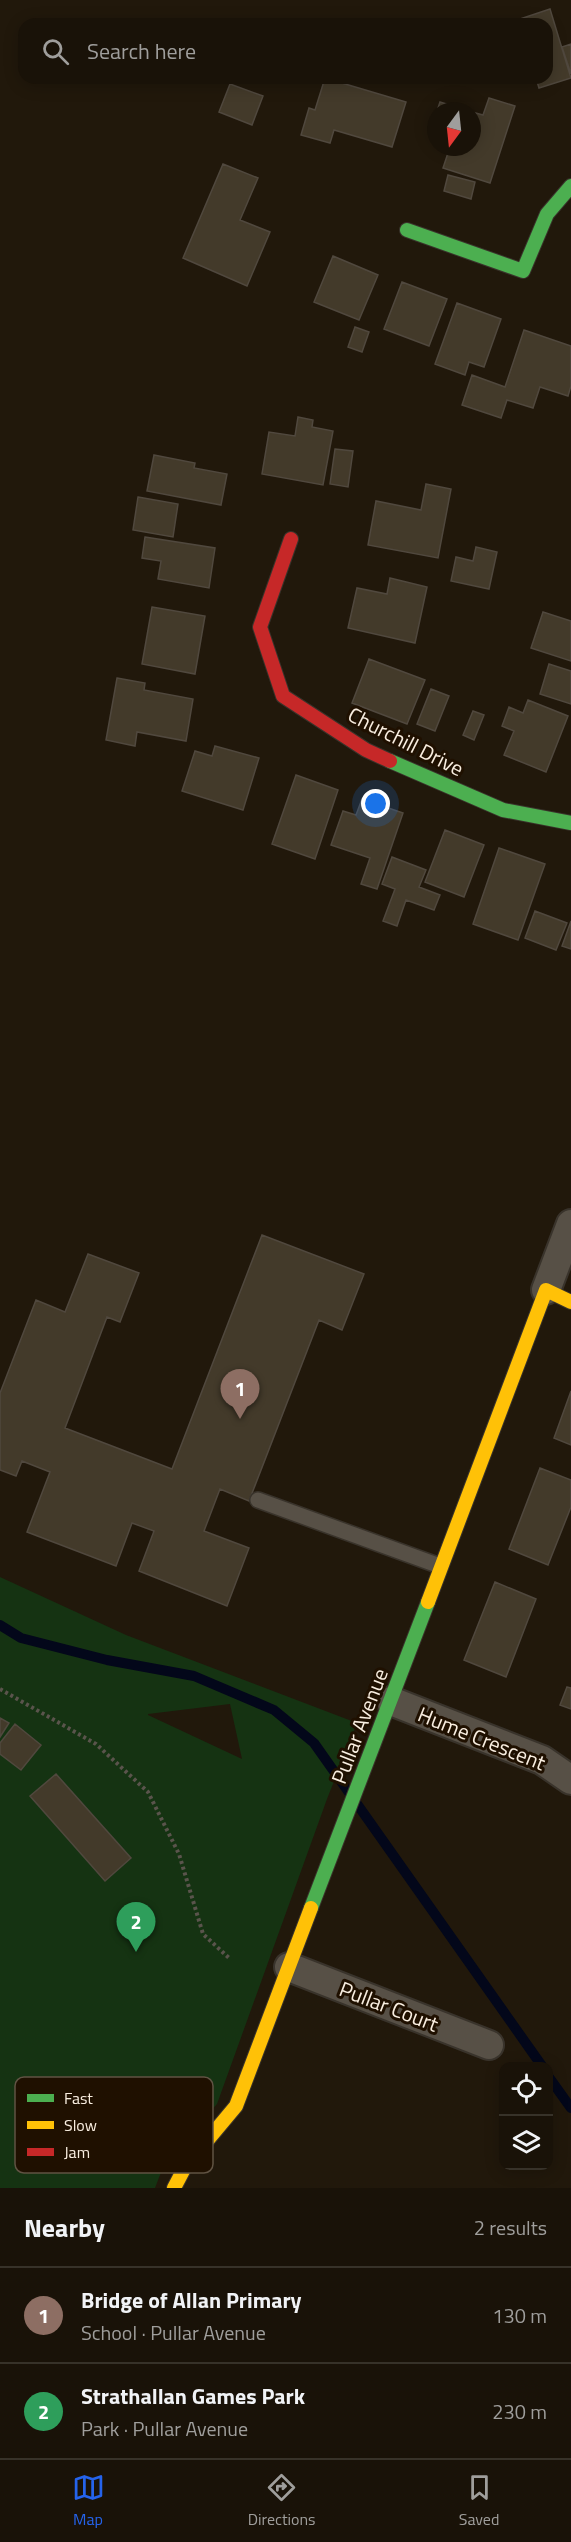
<!DOCTYPE html>
<html lang="en">
<head>
<meta charset="utf-8">
<style>
  body { margin:0; font-family:"Titillium Web",sans-serif; background:#221b12; color:#f1f3f6 }
  .controls { position:absolute; right:18px; bottom:18px; display:grid; overflow:hidden; border-radius:12px; box-shadow:0 3px 15px #0003 }
  .controls button { width:54px; height:54px; display:grid; place-items:center; padding:0; border:0; border-bottom:2px solid #373229; background:#191208; color:#f1f3f6; font:30px sans-serif }
  .compass { position:absolute; left:427px; top:102px; width:54px; height:54px; border-radius:50%; background:#191208; box-shadow:0 3px 15px #0003; rotate:195deg }
  .you { position:absolute; left:376px; top:804px; width:21px; height:21px; margin:-15px; border:4px solid #fff; border-radius:50%; background:#1a73e8; box-shadow:0 0 0 9px #1a73e833 }
  .badge { display:grid; place-items:center; width:39px; height:39px; border-radius:50%; background:#2563eb; color:#fff; font-size:20px; font-weight:700 }
  .pin { position:absolute; translate:-50% -50px; filter:drop-shadow(0 2px 3px #0008) }
  .pin::after { content:''; position:absolute; top:32px; width:21px; height:18px; background:inherit; clip-path:polygon(0 0,100% 0,50% 100%) }
  .list { margin:0; padding:0; list-style:none }
  h2 { display:flex; justify-content:space-between; align-items:center; height:78px; margin:0; padding:0 24px; font-size:26px }
  h2 small { font-size:20px; font-weight:400; color:#9f9e9c }
  .list li { display:grid; grid-template-columns:39px 1fr auto; gap:18px; align-items:center; box-sizing:border-box; height:96px; padding:0 24px; border-top:2px solid #373229 }
  .list b { display:block; font-size:22px; white-space:nowrap }
  .list p { margin:0; font-size:20px; white-space:nowrap; color:#9f9e9c }
  .list em { font-size:20px; font-style:normal; color:#9f9e9c }
  .icon { flex:none; width:33px; height:33px; fill:none; stroke:currentColor; stroke-width:2; stroke-linecap:round; stroke-linejoin:round }
  .map { position:relative; flex:none; width:571px; height:2188px; overflow:hidden }
  .search { position:absolute; background:#191208; box-shadow:0 3px 15px #0003; left:18px; right:18px; top:18px; height:66px; display:flex; align-items:center; gap:15px; box-sizing:border-box; padding:0 21px; border-radius:18px; color:#9f9e9c; font-size:22px }
  .sheet { height:270px; background:#191208 }
  nav { display:flex; justify-content:space-around; align-items:center; box-sizing:border-box; height:84px; border-top:2px solid #373229; background:#191208; font-size:16px; color:#9f9e9c }
  nav a { display:grid; justify-items:center; gap:3px }
  nav .on { color:#2563eb }
  .map>svg:first-child { display:block }
</style>
</head>
<body>
<div class="map">
<svg width="571" height="2188" viewBox="0 0 571 2188">
  <rect width="100%" height="100%" fill="#21180b"/>
  <path fill="#153312" fill-rule="evenodd" d="M0,1577L126,1635L357,1723L327,1799L217,2104L165,2162L155,2188H0ZM230,1704L242,1759L148,1715V1714Z"/>
  <g fill="none" stroke-linecap="round" stroke-linejoin="round">
    <path stroke="#03071a" stroke-width="10" d="M0,1625L21,1638L107,1660L194,1676L274,1710L314,1743L542,2066
      M548,2076L571,2108"/>
  </g>
  <path fill="#433a2a" stroke="#50483e" stroke-width="1.5" d="M550,9L571,78L539,88L536,78H547V24H518L517,20Z
    M571,44V74L562,47Z
    M325,78L406,102L392,147L334,130L330,143L301,135L309,108L315,110Z
    M230,84L263,96L252,125L219,112Z
    M489,98L515,106L490,183L443,168L450,147H472V112L483,115Z
    M440,102L469,111H437Z
    M223,164L258,178L240,220L270,232L247,286L183,258Z
    M448,175L475,182L471,199L444,191Z
    M333,256L378,275L359,320L314,302Z
    M402,282L447,299L429,346L384,329Z
    M457,303L501,319L484,367L469,362L465,375L435,364Z
    M355,327L369,332L362,352L348,347Z
    M524,330L571,346V386L568,396L540,387L533,408L507,400L501,418L462,405L472,375L505,387Z
    M298,417L313,420L312,427L333,431L323,485L262,474L269,432L295,436Z
    M335,449L353,451L348,487L330,484Z
    M154,455L195,463L194,468L227,474L221,505L147,491Z
    M426,484L451,489L438,558L368,545L376,501L421,510Z
    M138,497L178,504L173,537L133,530Z
    M145,537L215,548L209,588L158,579L161,561L142,558Z
    M476,547L497,552L489,589L451,581L456,557L473,561Z
    M390,578L427,587L415,643L348,628L357,588L387,594Z
    M152,607L205,616L195,674L142,664Z
    M543,612L571,621V661L531,648Z
    M369,659L425,680L407,724L352,703Z
    M549,664L571,671V704L540,694Z
    M117,678L145,683L144,690L193,699L186,741L137,732L135,746L106,740Z
    M431,689L449,696L435,731L417,724Z
    M528,700L568,716L546,772L504,755L514,731L502,726L509,707L523,713Z
    M473,711L484,715L474,740L463,735Z
    M215,746L259,758L243,810L182,791L195,751L212,756Z
    M296,775L338,790L315,859L272,844Z
    M362,799L403,813L377,889L361,884L370,858L331,845L343,811L356,815Z
    M445,830L484,845L464,897L425,882Z
    M499,848L545,864L518,940L473,924Z
    M392,857L426,870L419,887L440,895L434,910L406,900L397,926L383,921L395,889L382,884Z
    M535,911L567,923L556,950L525,938Z
    M571,921V949L562,946Z
    M262,1235L364,1274L342,1330L319,1320L249,1501L220,1489L204,1531L249,1548L227,1606L139,1571L154,1531L132,1523L116,1566L27,1532L50,1472L22,1461L16,1476L0,1470V1393L36,1300L65,1312L88,1254L139,1273L120,1322L107,1317L65,1428L172,1469Z
    M571,1391V1445L554,1438Z
    M540,1468L571,1480V1507L548,1565L509,1549Z
    M495,1582L536,1599L506,1677L464,1660Z
    M567,1687L571,1688V1709L560,1705Z
    M0,1718L9,1723L0,1737Z
    M15,1724L41,1745L21,1770L0,1754V1743Z
    M56,1774L131,1858L105,1881L30,1796Z"/>
  <g fill="none" stroke-linecap="round" stroke-linejoin="round">
    <g stroke="#39332b" stroke-width="18">
      <path id="lane" d="M258,1500L440,1566"/>
    </g>
    <g stroke="#39332b" stroke-width="32">
      <path id="street" d="M546,1290L571,1224
        M391,1701L542,1760L571,1780
        M289,1967L489,2045"/>
    </g>
    <g stroke="#39332b" stroke-width="16">
      <path id="fast" d="M407,230L523,271L547,214L571,186
        M390,761L503,810L571,823
        M311,1908L428,1602"/>
    </g>
    <g stroke="#39332b" stroke-width="16">
      <path id="slow" d="M428,1602L546,1290L571,1302
        M174,2188L185,2167L236,2106L311,1908"/>
    </g>
    <g stroke="#39332b" stroke-width="16">
      <path id="jam" d="M291,539L260,627L283,696L366,750L390,761"/>
    </g>
    <path stroke="#5a544c" stroke-width="4" stroke-dasharray="3 3" stroke-linecap="butt" d="M0,1689L96,1744L148,1792L179,1854L203,1934L229,1958"/>
    <use href="#lane" stroke="#575046" stroke-width="15"/>
    <use href="#street" stroke="#575046" stroke-width="28"/>
    <use href="#fast" stroke="#4caf50" stroke-width="14"/>
    <use href="#slow" stroke="#ffc107" stroke-width="14"/>
    <use href="#jam" stroke="#c62828" stroke-width="14"/>
  </g>
  <g text-anchor="middle" dominant-baseline="central" stroke-width="6" stroke-linejoin="round" paint-order="stroke">
    <g font-size="21" fill="#f9eee0" stroke="#1f1000">
      <text transform="translate(406 741) rotate(27)">Churchill Drive</text>
      <text transform="translate(359 1726) rotate(-69)">Pullar Avenue</text>
      <text transform="translate(482 1738) rotate(22)">Hume Crescent</text>
      <text transform="translate(389 2006) rotate(21)">Pullar Court</text>
    </g>
  </g>
  <rect x="15" y="2077" width="198" height="96" rx="9" fill="#1f1000" stroke="#605343" stroke-width="1.5"/>
  <rect x="27" y="2094" width="27" height="8" fill="#4caf50"/>
  <rect x="27" y="2121" width="27" height="8" fill="#ffc107"/>
  <rect x="27" y="2148" width="27" height="8" fill="#c62828"/>
  <g font-size="16" fill="#f9eee0">
    <text x="64" y="2104">Fast</text>
    <text x="64" y="2131">Slow</text>
    <text x="64" y="2158">Jam</text>
  </g>
</svg>
<div class="controls">
<button><svg class="icon" aria-label="locate" viewBox="0 0 24 24"><circle cx="12" cy="12" r="6"/><path d="M12 2v4M12 18v4M2 12h4M18 12h4"/></svg></button>
<button><svg class="icon" aria-label="layers" viewBox="0 0 24 24"><path d="M12 4l9 5-9 5-9-5zM3 14l9 5 9-5"/></svg></button>
</div>
<svg class="compass" viewBox="-18 -18 36 36"><path d="M0-13l5 13h-10z" fill="#e53935"/><path d="M0 13l5-13h-10z" fill="#9f9e9c"/></svg>
<div class="you"></div>
<div class="pin badge" style="left:240px;top:1419px;background:#8d6e63">1</div>
<div class="pin badge" style="left:136px;top:1952px;background:#2e9e5b">2</div>
<div class="search"><svg class="icon" aria-label="search" viewBox="0 0 24 24"><circle cx="10" cy="10" r="6"/><path d="M15 15l6 6"/></svg>Search here</div>
</div>
<section class="sheet">
<h2>Nearby<small>2 results</small></h2>
<ul class="list">
<li><span class="badge" style="background:#8d6e63">1</span><div><b>Bridge of Allan Primary</b><p>School · Pullar Avenue</p></div><em>130 m</em></li>
<li><span class="badge" style="background:#2e9e5b">2</span><div><b>Strathallan Games Park</b><p>Park · Pullar Avenue</p></div><em>230 m</em></li>
</ul>
</section>
<nav>
<a class="on"><svg class="icon" aria-label="map" viewBox="0 0 24 24"><path d="M3 6l6-2 6 2 6-2v14l-6 2-6-2-6 2zM9 4v14M15 6v14"/></svg>Map</a>
<a><svg class="icon" aria-label="directions" viewBox="0 0 24 24"><path d="M12 3l9 9-9 9-9-9zM9 14v-3h6M13 9l2 2-2 2"/></svg>Directions</a>
<a><svg class="icon" aria-label="saved" viewBox="0 0 24 24"><path d="M7 4h10v16l-5-4-5 4z"/></svg>Saved</a>
</nav>
</body>
</html>
